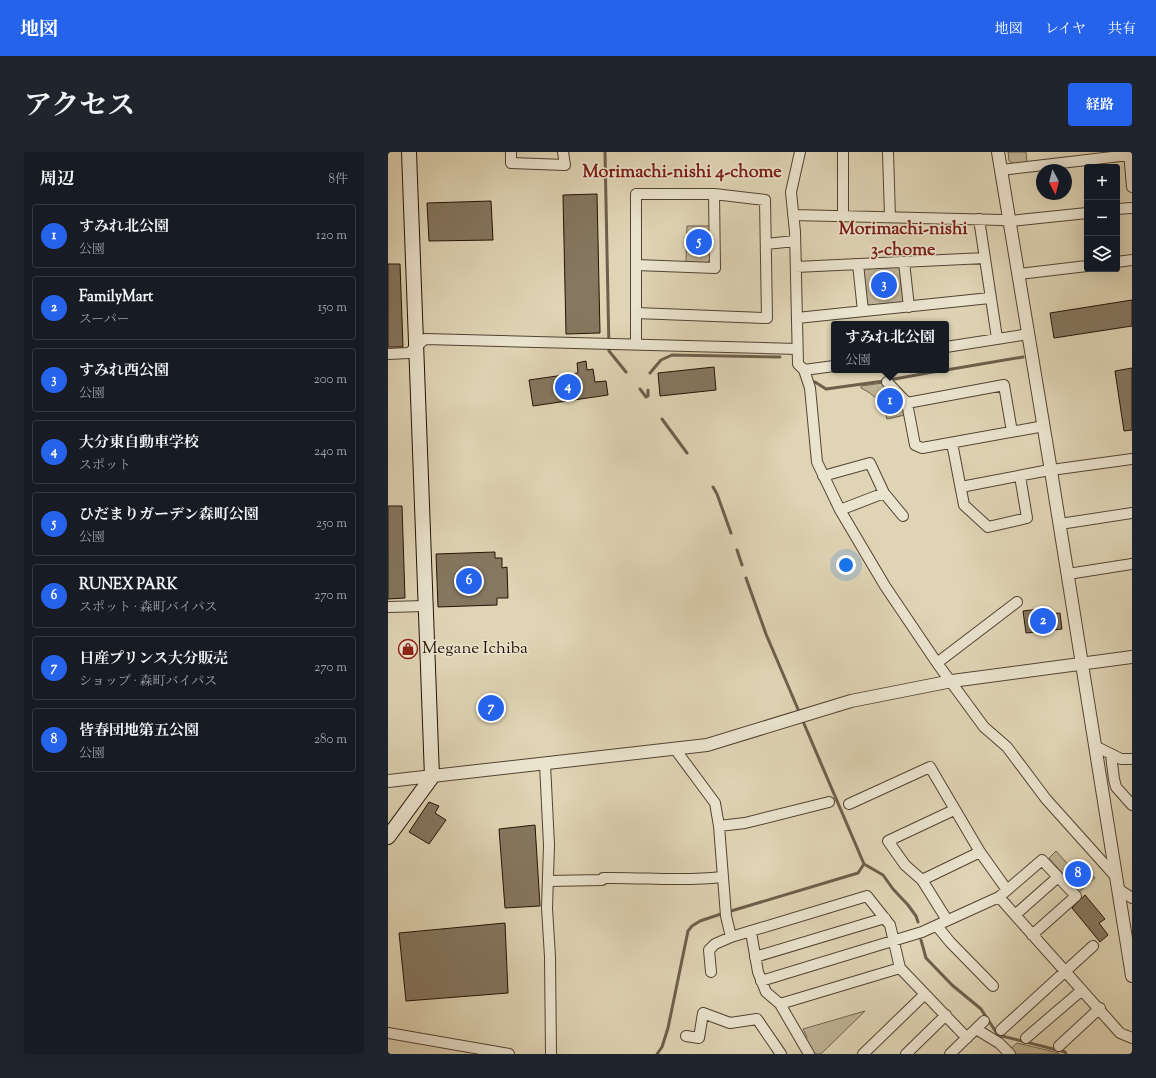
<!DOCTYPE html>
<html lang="ja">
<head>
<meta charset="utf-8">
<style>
  body { margin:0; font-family:"Sorts Mill Goudy","Noto Serif JP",serif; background:#20242c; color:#f1f3f6 }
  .controls { position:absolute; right:12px; top:12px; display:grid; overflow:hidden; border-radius:4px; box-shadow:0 4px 16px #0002 }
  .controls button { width:36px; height:36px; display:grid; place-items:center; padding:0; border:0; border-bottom:1px solid #363941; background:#171b24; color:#f1f3f6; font:20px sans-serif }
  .compass { position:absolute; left:648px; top:12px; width:36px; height:36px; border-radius:50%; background:#171b24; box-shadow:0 4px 16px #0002; rotate:173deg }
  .you { position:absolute; left:458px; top:413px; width:14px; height:14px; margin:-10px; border:3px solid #fff; border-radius:50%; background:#1a73e8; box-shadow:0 0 0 6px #1a73e833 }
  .badge { display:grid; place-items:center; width:26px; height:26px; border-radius:50%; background:#2563eb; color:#fff; font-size:13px; font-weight:700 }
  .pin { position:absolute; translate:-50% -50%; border:2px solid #fff; box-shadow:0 1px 4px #0006 }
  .popup { position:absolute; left:443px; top:169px; width:118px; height:52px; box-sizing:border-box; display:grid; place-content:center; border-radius:4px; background:#171b24; filter:drop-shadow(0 1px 3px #0005); font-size:13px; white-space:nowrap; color:#9ea1a6 }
  .popup b { font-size:15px; color:#f1f3f6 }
  .popup::after { content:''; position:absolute; left:50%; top:100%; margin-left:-8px; border:8px solid transparent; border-top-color:#171b24 }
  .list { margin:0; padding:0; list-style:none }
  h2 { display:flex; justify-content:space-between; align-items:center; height:52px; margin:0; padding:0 16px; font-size:17px }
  h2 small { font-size:13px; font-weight:400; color:#9ea1a6 }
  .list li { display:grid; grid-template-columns:26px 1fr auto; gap:12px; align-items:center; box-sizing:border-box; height:64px; margin:0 8px 8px; padding:0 8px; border:1px solid #363941; border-radius:4px }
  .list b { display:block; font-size:15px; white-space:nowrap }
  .list p { margin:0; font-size:13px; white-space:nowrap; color:#9ea1a6 }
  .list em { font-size:13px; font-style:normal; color:#9ea1a6 }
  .icon { flex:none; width:22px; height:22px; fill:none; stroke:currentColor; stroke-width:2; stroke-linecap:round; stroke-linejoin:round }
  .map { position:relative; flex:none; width:744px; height:902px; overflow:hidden; border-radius:4px }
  header { display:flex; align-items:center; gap:24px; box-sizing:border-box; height:56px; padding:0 20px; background:#2563eb; color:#fff }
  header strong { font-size:19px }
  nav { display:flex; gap:22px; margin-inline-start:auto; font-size:14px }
  .intro { display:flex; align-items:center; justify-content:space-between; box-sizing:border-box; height:96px; padding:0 24px }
  h1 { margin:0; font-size:28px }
  .button { padding:10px 18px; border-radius:4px; background:#2563eb; color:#fff; font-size:14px; font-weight:700 }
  main { display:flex; gap:24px; padding:0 24px }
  aside { flex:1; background:#171b24; border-radius:4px; box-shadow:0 4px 16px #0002 }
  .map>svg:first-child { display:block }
</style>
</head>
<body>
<header>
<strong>地図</strong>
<nav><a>地図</a><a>レイヤ</a><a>共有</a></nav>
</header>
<div class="intro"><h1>アクセス</h1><a class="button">経路</a></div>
<main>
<aside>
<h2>周辺<small>8件</small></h2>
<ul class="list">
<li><span class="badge">1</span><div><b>すみれ北公園</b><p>公園</p></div><em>120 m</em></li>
<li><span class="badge">2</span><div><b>FamilyMart</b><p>スーパー</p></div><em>150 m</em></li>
<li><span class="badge">3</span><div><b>すみれ西公園</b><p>公園</p></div><em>200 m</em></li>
<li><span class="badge">4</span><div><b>大分東自動車学校</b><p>スポット</p></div><em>240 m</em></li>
<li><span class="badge">5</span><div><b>ひだまりガーデン森町公園</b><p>公園</p></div><em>250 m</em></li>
<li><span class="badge">6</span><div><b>RUNEX PARK</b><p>スポット · 森町バイパス</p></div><em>270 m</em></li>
<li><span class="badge">7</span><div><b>日産プリンス大分販売</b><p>ショップ · 森町バイパス</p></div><em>270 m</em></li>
<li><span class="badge">8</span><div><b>皆春団地第五公園</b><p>公園</p></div><em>280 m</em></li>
</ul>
</aside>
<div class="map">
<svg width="744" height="902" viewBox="0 0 744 902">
  <rect width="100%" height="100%" fill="#dfd4b4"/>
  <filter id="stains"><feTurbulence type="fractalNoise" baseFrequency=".005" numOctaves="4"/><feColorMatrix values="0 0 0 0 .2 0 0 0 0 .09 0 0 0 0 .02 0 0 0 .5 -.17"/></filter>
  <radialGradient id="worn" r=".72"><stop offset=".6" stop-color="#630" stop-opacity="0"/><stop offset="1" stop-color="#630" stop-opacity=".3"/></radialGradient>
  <path fill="#bfb396" stroke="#71634e" d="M620,0H638L639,11L627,12L621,9Z
    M299,74H323V107L318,112L298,111Z
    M511,115L514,116L517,148L515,151L482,154L478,152L474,118L476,116Z
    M495,231L515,252L517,263L499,267C495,251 487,243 473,236V234Z
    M668,699L686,719L694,712L707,726L691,740L661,706Z
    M477,859L433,902H425L416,886L419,885L415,877Z
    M629,891L671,901V902H627L622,897Z"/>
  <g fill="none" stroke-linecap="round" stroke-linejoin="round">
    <path stroke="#6d5f4b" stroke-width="3" d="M217,0L221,199L238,220
      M558,218L635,205
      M262,221L273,208L284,203L392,205
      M501,228L556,218
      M427,230L438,237L496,229
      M252,237L258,245L260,244V238
      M274,267L299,301
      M325,335L329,342L343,381
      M349,398L354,413
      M358,426L378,482L412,562
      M476,712L495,723L505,737L520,753L528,764L530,770
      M533,788L538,806L564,833L593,857L610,883L677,900L678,902
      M269,902L274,895L280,876L300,779L304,774L312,769L333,762L470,721L476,712L414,567"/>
  </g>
  <path fill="#857760" stroke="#231306" d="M209,42L212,181L178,182L175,43Z
    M103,49L105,88L41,89L39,51Z
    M0,112H12L15,195H0Z
    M744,148V174L666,186L662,161Z
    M198,209L199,218L205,217L207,230L218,229L220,243L145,254L141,228L190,221L189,211Z
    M326,215L328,238L272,244L270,221Z
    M744,216V278L736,279L727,219Z
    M0,354H14L17,446L0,447Z
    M107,400V406H114V416L119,415L120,446H109V453L50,455L48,402Z
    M660,456V462L672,461L674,477L638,481L635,459Z
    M41,650L51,654L47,661L58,668L41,692L21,680Z
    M147,673L152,754L117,756L111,677Z
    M697,743L717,767L711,771L720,783L712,790L684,756Z
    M117,771L120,841L18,849L11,781Z"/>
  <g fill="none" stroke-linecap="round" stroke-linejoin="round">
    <g stroke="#524332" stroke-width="12">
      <path id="minor" d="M123,0V11L177,13L175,0
        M412,0L403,40L407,80L410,212L416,218L422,236L429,310L452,358L497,434L549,511L596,575L619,595L658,647L728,725
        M500,0L502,65
        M741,0L744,35
        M613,18L741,3
        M729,57L744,56
        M405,63L614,68L622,69L699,61
        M455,64V0
        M591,67L609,186
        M378,92L407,89
        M516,110L521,155
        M729,110L744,108
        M470,112L475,159
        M248,113L327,116L326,42
        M408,115L597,106
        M631,122L699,114
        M248,161L379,166L377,48L326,42H248V193
        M409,166L602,146
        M558,195L641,182
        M0,202L21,201L37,187L409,197
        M416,218L446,214
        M499,230L519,251
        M624,280L616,233L519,251L527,293L534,296L656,274
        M564,291L576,353L600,375L639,366L632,324
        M435,324L482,311L496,341L515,364
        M573,335L656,319L744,307
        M452,358L496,341
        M672,372L744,361
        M680,422L744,412
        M0,455L38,454
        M549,511L629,450
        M707,594L733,607H744
        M287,597L327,651L331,674L338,764L343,785
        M723,603L726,627L728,635L744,653
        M157,612L161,693L159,756L162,805L163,902
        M461,652L542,615L592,700L619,738
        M331,674L357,671L441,650
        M534,728L592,700
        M160,729L214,728L215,726C255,725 294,730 333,725L335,727
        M730,737L744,746
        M611,745L732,881L744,886
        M627,763L670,725
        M559,768L534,728L517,713L500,689L566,658
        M549,774L562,790L605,834
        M363,780L370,820L378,840L392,852L421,902
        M367,805L497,766
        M323,820L321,798L327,792L343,785L479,744L502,773L512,816L579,886
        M373,829L534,780L611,745L654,708L688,744L644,783
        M392,852L512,816
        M588,877L611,891L622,902
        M613,878L705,794
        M0,881L121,902
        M298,884L311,886L315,861L342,871L369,867L393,902
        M638,886L694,838
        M671,894L712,856
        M475,902L537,842
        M518,902L558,863
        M562,902L596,869"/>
    </g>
    <g stroke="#524332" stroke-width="14">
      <path id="tertiary" d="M610,0L663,319L744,824
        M0,629L319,593L463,549L564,529L744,505"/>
    </g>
    <g stroke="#231306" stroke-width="16">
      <path id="secondary" d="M0,685L44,625L21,0"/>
    </g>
    <use href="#minor" stroke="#eae3ce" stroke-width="10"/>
    <use href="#tertiary" stroke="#eae3ce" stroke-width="12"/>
    <use href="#secondary" stroke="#eae3ce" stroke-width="14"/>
  </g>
  <defs>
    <g id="shop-ring" transform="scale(1)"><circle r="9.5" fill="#eae3ce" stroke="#8f2418" stroke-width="1.5"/><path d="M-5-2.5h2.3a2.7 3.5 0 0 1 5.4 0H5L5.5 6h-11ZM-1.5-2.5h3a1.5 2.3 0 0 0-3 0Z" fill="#8f2418"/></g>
  </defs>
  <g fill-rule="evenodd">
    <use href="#shop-ring" x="20" y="497"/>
  </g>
  <g text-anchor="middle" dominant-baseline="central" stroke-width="3" stroke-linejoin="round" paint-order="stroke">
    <g font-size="17" fill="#231306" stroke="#eae3ce" text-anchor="start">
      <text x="34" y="497">Megane Ichiba</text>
    </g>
    <g font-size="18" font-weight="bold" fill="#7a1f14" stroke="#eae3ce">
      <text x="294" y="21">Morimachi-nishi 4-chome</text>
      <text x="515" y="78">Morimachi-nishi<tspan x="515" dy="21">3-chome</tspan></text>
    </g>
  </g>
  <rect width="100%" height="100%" filter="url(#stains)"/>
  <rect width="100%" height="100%" fill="url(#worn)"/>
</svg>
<div class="controls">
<button>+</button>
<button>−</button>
<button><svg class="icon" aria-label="layers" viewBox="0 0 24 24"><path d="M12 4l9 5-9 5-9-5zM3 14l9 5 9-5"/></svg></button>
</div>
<svg class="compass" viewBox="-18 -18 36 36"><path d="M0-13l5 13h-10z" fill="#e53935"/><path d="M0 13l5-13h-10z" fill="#9ea1a6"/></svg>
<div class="you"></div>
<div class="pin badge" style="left:502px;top:249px">1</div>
<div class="popup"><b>すみれ北公園</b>公園</div>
<div class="pin badge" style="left:655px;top:469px">2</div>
<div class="pin badge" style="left:496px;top:133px">3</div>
<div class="pin badge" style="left:180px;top:235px">4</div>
<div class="pin badge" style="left:311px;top:90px">5</div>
<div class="pin badge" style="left:81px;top:429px">6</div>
<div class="pin badge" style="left:103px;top:556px">7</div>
<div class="pin badge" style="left:690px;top:722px">8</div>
</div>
</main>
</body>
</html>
